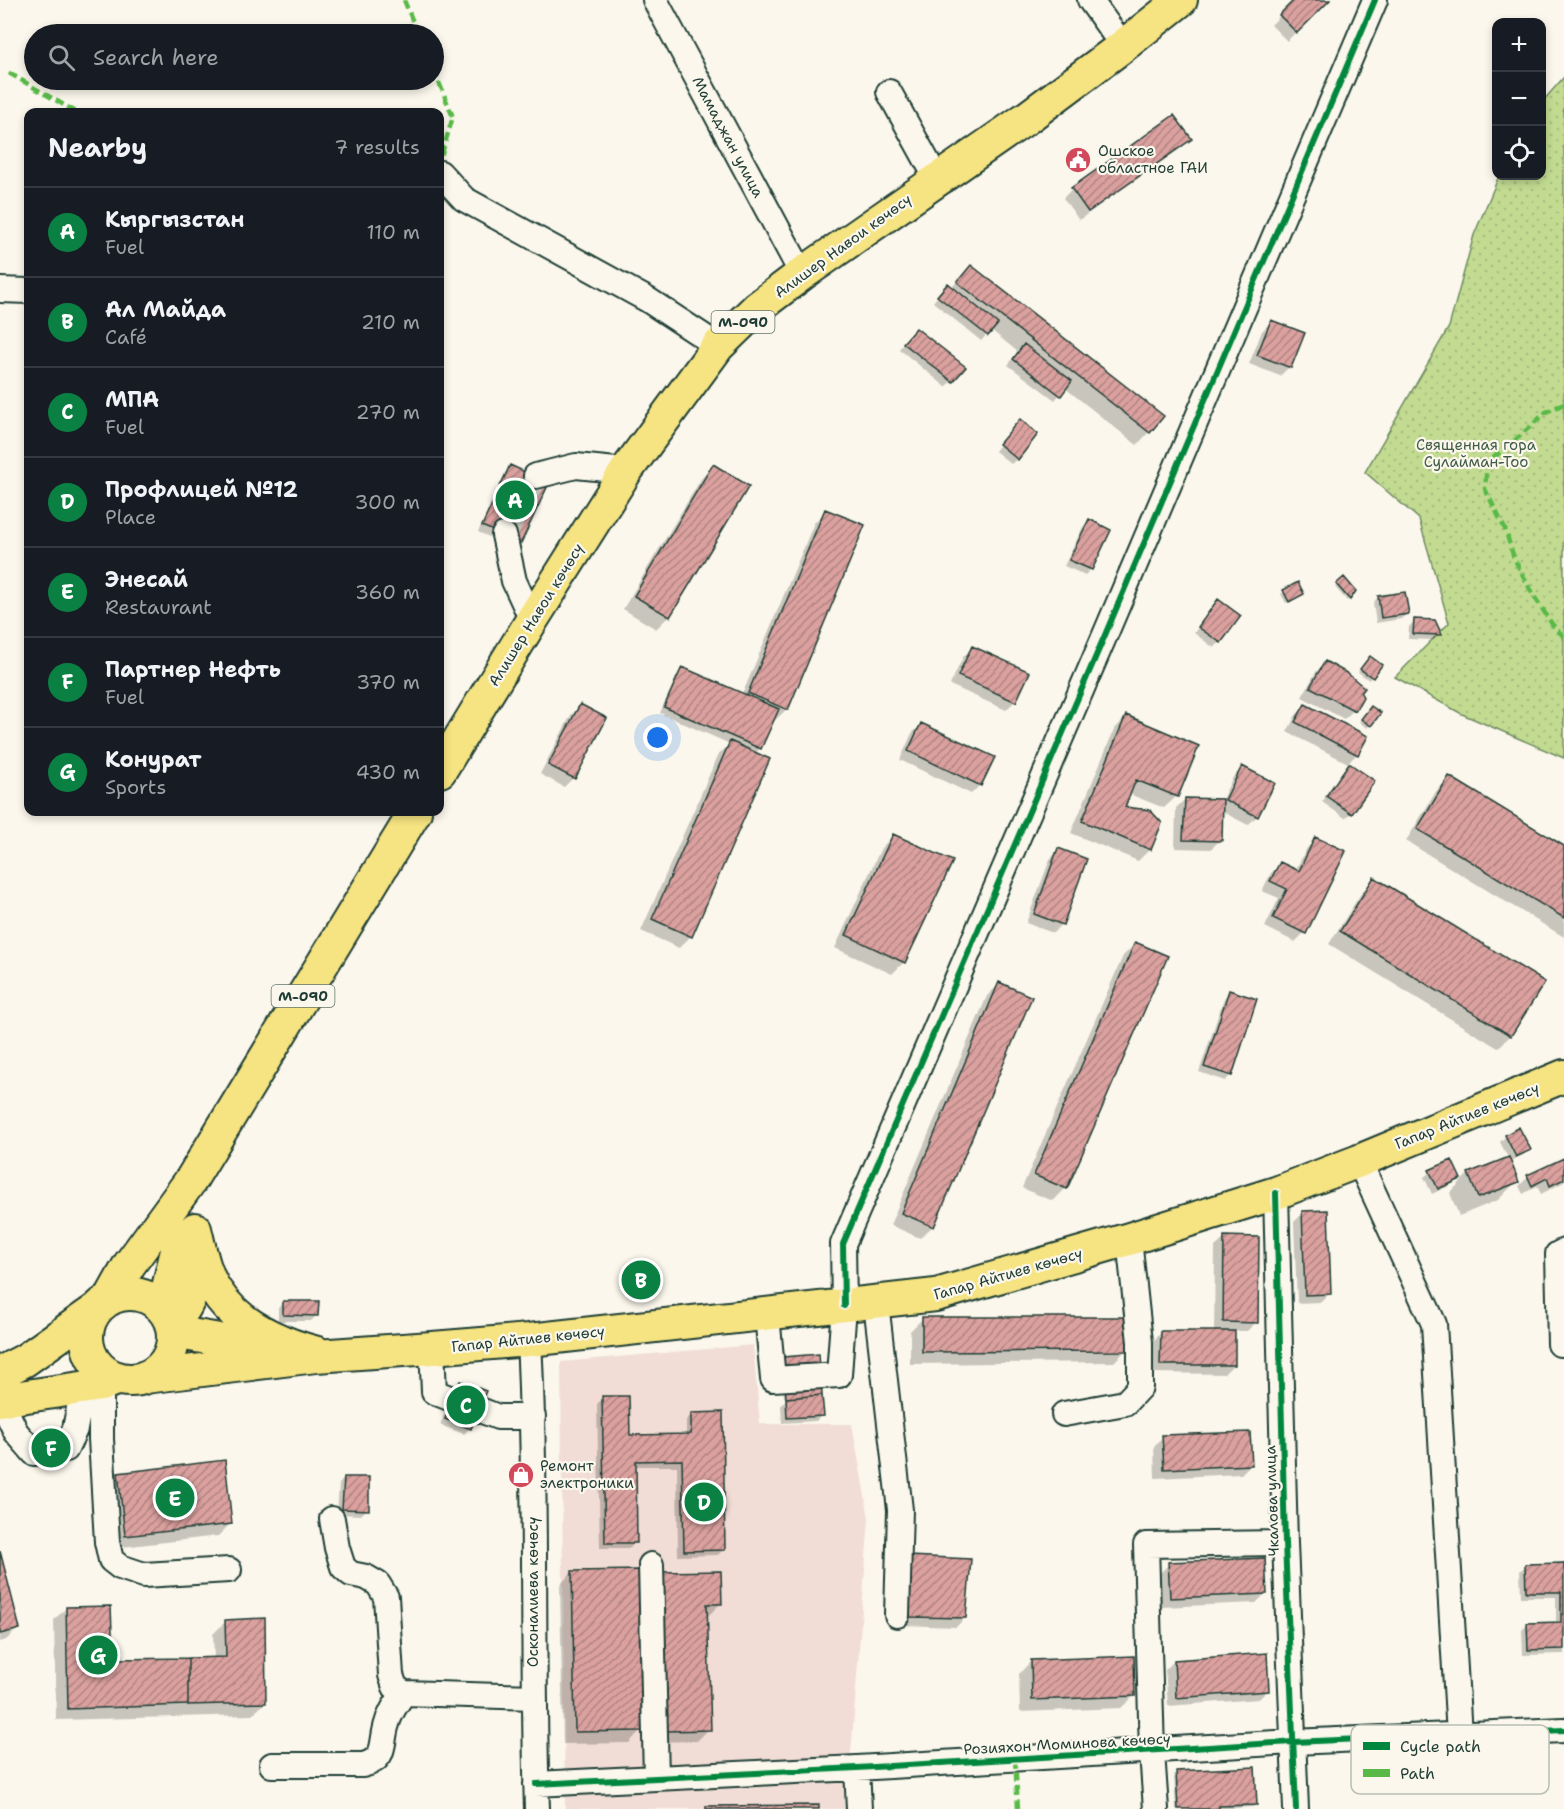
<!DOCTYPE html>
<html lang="en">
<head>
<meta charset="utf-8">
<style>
  body { margin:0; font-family:"Shantell Sans",sans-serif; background:#242831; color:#f1f3f6 }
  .controls { position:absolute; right:18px; top:18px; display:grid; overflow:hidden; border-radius:12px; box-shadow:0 3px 9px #0003 }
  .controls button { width:54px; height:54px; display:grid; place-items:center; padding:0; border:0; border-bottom:2px solid #363941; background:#171b24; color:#f1f3f6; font:30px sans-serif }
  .you { position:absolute; left:658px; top:738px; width:21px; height:21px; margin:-15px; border:4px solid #fff; border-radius:50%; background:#1a73e8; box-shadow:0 0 0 9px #1a73e833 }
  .badge { display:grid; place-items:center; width:39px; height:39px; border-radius:50%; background:#0b8043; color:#fff; font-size:20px; font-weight:700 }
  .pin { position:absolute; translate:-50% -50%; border:3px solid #fff; box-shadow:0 2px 6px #0006 }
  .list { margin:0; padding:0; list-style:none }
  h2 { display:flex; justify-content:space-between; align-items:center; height:78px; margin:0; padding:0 24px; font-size:26px }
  h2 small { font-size:20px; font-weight:400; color:#9ea1a6 }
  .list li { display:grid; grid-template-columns:39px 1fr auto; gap:18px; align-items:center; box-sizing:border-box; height:90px; padding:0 24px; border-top:2px solid #363941 }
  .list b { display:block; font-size:22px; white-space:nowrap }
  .list p { margin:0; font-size:20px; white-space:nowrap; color:#9ea1a6 }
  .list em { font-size:20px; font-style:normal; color:#9ea1a6 }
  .icon { flex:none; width:33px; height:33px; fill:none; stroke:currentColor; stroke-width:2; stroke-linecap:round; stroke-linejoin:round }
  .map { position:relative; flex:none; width:1564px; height:1809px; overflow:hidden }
  .search { position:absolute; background:#171b24; box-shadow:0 3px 9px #0003; left:24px; top:24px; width:420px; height:66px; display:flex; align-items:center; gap:15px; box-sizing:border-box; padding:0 21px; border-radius:33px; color:#9ea1a6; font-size:22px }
  .panel { position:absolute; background:#171b24; box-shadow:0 3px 9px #0003; left:24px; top:108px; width:420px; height:708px; border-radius:12px }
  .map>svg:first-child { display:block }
</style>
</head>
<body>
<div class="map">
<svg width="1564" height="1809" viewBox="0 0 1564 1809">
  <defs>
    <pattern id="park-dots" width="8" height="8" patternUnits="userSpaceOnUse" patternTransform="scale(1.5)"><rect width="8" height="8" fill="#c2db91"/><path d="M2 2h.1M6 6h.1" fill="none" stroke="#a6bd7e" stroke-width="1.8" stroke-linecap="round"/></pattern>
    <pattern id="building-hatch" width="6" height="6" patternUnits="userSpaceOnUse" patternTransform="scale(1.5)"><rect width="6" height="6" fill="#dba19f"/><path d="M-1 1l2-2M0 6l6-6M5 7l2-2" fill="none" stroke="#b18482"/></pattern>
  </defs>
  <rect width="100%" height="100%" fill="#fbf7ec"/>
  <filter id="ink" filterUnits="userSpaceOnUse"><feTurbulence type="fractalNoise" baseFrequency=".0167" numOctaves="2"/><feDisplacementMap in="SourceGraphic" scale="12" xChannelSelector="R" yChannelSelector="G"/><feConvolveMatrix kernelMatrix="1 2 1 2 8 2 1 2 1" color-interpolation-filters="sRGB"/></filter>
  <g filter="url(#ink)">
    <path fill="#f1ddd5" d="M753,1345L760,1424H852L869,1518L852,1741L845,1809H565L561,1362Z"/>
    <path fill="url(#park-dots)" stroke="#708c62" stroke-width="1.5" d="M1564,77V758L1462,714L1395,677L1449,623L1419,519L1365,472L1449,327L1474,235L1499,176H1542V102Z"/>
    <path fill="#0003" d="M1296,0H1328L1287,41L1271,25Z
      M1190,139L1181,148L1079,220L1063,198L1072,189Z
      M971,267L1162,417L1149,432L1137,445L1065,388L1055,400L1008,365L1018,352L991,330L981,341L933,302L942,291L951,288Z
      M1271,322L1289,367L1280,376L1249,364L1262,331Z
      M910,335L963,368L946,387L899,349Z
      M1014,427L1017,459L1011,464L995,451Z
      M713,466L747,486L669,616L656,629L623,609L701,479Z
      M511,467L547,484L520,543L514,548L478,532L505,473Z
      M826,511L787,709L774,721L772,720L760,748L755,754L691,936L679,948L641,931L718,755L730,744L660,713L677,675L682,669L742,695L814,523Z
      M1089,521L1091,569L1085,575L1064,566L1083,527Z
      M1344,579L1349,599L1347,601L1335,587Z
      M1297,584L1300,596L1286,603L1281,594Z
      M1378,597L1407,614L1401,619L1376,623L1373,603Z
      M1218,601L1220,642L1214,648L1194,633Z
      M1414,621L1440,634L1434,640L1408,639L1409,627Z
      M972,648L1015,701L1006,710L950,685L963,657Z
      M1367,660L1380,665L1369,680L1358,672Z
      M1325,663L1359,693L1361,697L1354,710L1344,719L1302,697L1316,672Z
      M580,706L573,778L564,787L540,774L571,715Z
      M1305,706L1357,754L1348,763L1287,732L1296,715Z
      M1368,710L1379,713L1367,728L1359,722Z
      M1126,717L1177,796L1164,808L1129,794L1123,808L1150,849L1138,861L1071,833L1114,730Z
      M922,724L980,785L971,794L900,760L912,733Z
      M1349,765L1351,813L1345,818L1322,802Z
      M1242,768L1257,816L1248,825L1221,811L1220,840L1211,849L1175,848L1176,808L1185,799L1221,801L1233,777Z
      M1449,778L1564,847V937L1406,841L1437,790Z
      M893,836L904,962L892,974L835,948L881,848Z
      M1316,839L1304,933L1295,942L1265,927L1279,898L1262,891L1271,873L1280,864L1295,871L1307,848Z
      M1059,850L1062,924L1053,933L1026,923L1050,859Z
      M1374,879L1543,983L1510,1036L1498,1048L1329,944L1362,892Z
      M1135,944L1166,957L1065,1189L1053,1201L1022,1188L1123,956Z
      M999,984L933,1226L920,1238L890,1225L987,996Z
      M1229,992L1231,1075L1225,1081L1199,1072L1224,998Z
      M1506,1136L1529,1150L1523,1155L1509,1162L1517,1181L1498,1200L1459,1216L1450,1193L1468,1174L1508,1158L1500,1142Z
      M1564,1159V1182L1541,1194L1537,1186L1523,1194L1519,1186L1528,1177Z
      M1430,1172L1459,1178L1453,1184L1432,1194L1424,1177Z
      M1303,1213L1330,1293L1321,1302L1297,1303L1294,1222Z
      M1225,1238L1256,1322L1247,1331H1234V1364L1224,1374L1152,1373V1342L1161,1333H1214L1215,1247Z
      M284,1302L317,1315L311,1321H278V1308Z
      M922,1319L1126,1350L1114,1362L910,1364V1331Z
      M781,1361L822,1415L816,1421L782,1423L781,1405L792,1393L790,1391L784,1398Z
      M460,1382L470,1428L464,1434L440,1425L455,1388Z
      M603,1398L628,1437L686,1436V1420L691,1415L724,1549L718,1555L678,1556L677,1466H634L635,1542L630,1548H600L597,1404Z
      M1163,1437L1250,1465L1241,1474L1155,1478L1154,1446Z
      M119,1474L231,1523L218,1536L113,1548L106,1486Z
      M344,1478L367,1509L361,1515L337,1514L339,1484Z
      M0,1557L19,1628L6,1640L0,1642Z
      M1169,1564L1265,1594L1256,1603L1161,1607L1160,1573Z
      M1526,1565H1564V1654L1523,1655L1522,1630L1528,1624H1556V1597H1521L1520,1571Z
      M900,1567L965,1618L956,1627L899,1625Z
      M572,1572L641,1730L629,1743L563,1744L560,1585Z
      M650,1586L721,1603L708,1616H706L709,1729L697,1741L654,1742Z
      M66,1608L111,1661L214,1659L213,1634L226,1621L265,1703L252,1715L56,1720L54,1620Z
      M1031,1661L1134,1696L1121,1708L1020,1712L1019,1674Z
      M1174,1661L1268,1690L1259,1699L1168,1706L1165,1670Z
      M1176,1773L1256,1804L1253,1807L1217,1809H1176L1174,1775Z"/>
    <path fill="url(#building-hatch)" stroke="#1f3d34" stroke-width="1.5" d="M1294,0H1330L1297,33L1279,15Z
      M1174,115L1192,139L1088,212L1071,188Z
      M971,265L1164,416L1150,433L957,282Z
      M948,283L998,324L988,336L937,296Z
      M1271,320L1305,333L1291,368L1257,355Z
      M916,328L966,367L953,382L903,343Z
      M1024,344L1072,381L1061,396L1013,359Z
      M1020,419L1038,434L1018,460L999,444Z
      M713,464L749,486L670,617L634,596Z
      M510,465L549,483L521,543L482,526Z
      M825,509L865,525L788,710L748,693Z
      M1089,519L1111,530L1092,570L1069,560Z
      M1344,577L1356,591L1350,600L1336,584Z
      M1298,582L1304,594L1289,602L1283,590Z
      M1405,592L1409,614L1381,618L1378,596Z
      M1218,599L1241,616L1221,643L1198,627Z
      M1414,619L1435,620L1442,635L1413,634Z
      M972,646L1030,672L1016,702L958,676Z
      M1370,656L1382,665L1373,678L1360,669Z
      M1325,661L1347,673L1365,688L1361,693L1363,697L1355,711L1310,687Z
      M682,667L779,709L761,749L664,707Z
      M580,704L607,718L575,779L548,765Z
      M1305,704L1368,736L1358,755L1295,722Z
      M1371,706L1381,713L1371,726L1361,719Z
      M1126,715L1199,746L1178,797L1136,780L1125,807L1150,810L1162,823L1151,850L1082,821Z
      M921,723L995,757L981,786L908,751Z
      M730,741L770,759L692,937L652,919Z
      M1349,763L1375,781L1352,814L1326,796Z
      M1242,766L1275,783L1258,817L1225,800Z
      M1449,776L1564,846V918L1417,829Z
      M1185,798L1223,799L1222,841L1183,840Z
      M893,834L953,861L905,963L846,935Z
      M1315,837L1346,851L1306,934L1273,918L1287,889L1270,881L1280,862L1299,871Z
      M1058,848L1087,859L1063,925L1034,914Z
      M1374,877L1545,982L1511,1036L1340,931Z
      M1135,942L1168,956L1067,1189L1034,1175Z
      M999,982L1032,997L934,1227L901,1213Z
      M1229,990L1257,999L1232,1076L1204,1067Z
      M1519,1127L1531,1150L1516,1157L1505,1135Z
      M1509,1157L1519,1182L1478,1198L1468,1173Z
      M1564,1158V1179L1550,1186L1547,1178L1532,1186L1527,1175Z
      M1452,1160L1461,1179L1438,1189L1429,1170Z
      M1328,1210L1331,1294L1305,1295L1302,1211Z
      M1224,1236L1259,1237L1258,1323L1223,1322Z
      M283,1301H319L318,1316L283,1315Z
      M922,1317H1127L1128,1351L922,1352Z
      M1161,1331H1235V1365H1160Z
      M819,1354L822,1395L786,1398L783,1357Z
      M460,1381L486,1391L471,1429L445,1419Z
      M822,1395L824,1416L787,1418L786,1398Z
      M602,1396H629L630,1435L691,1434V1413L723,1412L725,1550L684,1551L682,1460L636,1461L637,1543H605Z
      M1250,1432L1252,1465L1164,1469L1162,1435Z
      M225,1460L232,1524L125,1536L118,1473Z
      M344,1477H369V1510L342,1509Z
      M0,1551L20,1629L0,1634Z
      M909,1556L971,1559L966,1618L908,1617Z
      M1265,1558L1267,1594L1170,1598L1168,1562Z
      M1564,1563V1649L1528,1650L1527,1623L1561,1622V1592H1526L1525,1564Z
      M639,1570L642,1731L575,1732L572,1571Z
      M721,1571L722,1604H707L711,1730L666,1731L662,1572Z
      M111,1606L113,1659L188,1658V1705L68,1709L66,1607Z
      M265,1618L266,1703L188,1705V1658L226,1657L225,1620Z
      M1267,1653L1269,1691L1176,1698L1174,1660Z
      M1134,1656L1135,1696L1032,1700L1031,1660Z
      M1255,1767L1257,1805L1219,1806V1809H1178L1176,1771Z
      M819,1805V1809H706V1806Z"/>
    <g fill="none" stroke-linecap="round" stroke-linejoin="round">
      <path stroke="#cfd2c7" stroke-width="24" stroke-dasharray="24 12" stroke-linecap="butt" d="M504,535L536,476"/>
      <g stroke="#1f3d34" stroke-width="28">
        <path id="minor" d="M655,0L802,274
          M1090,0L1123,46
          M889,92L937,179
          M440,173L464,199L648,300L718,346
          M0,290L28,291
          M536,476L576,466L626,471
          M504,535L514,581L532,620
          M1359,1161L1434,1324L1459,1735
          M1276,1193L1285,1543L1296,1809
          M876,1303L900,1510L897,1615
          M767,1315L773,1379L839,1375L844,1306L843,1244L1105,635L1375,0
          M529,1340C537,1496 532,1653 537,1809
          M1560,1344L1558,1254L1564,1251
          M432,1348L434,1392L498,1417H533
          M101,1385V1439L107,1542L111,1560L120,1567L144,1575L229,1570
          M1,1400L16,1432L34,1453L66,1449L75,1429L83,1387
          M1064,1414L1125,1403L1140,1387V1342L1129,1239
          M332,1519L337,1548L343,1567L351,1574L366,1577L378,1584L386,1597L391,1675L395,1687L404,1693L534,1697
          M651,1565L656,1778
          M272,1765H363C386,1759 381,1746 386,1727C389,1714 396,1704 404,1693
          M857,1768L859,1809
          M536,1784L857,1768L1293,1742L1564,1730
          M1156,1809L1152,1752L1146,1545L1285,1543"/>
      </g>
      <g stroke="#1f3d34" stroke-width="36">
        <path id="major" d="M440,771L532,620L626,471L718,346L758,307L802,274L1028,117L1123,46L1181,0
          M195,1229C200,1249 204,1273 216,1291C238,1325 279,1343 317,1353
          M87 1337a43 43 0 1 1 86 0a43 43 0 1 1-86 0Z
          M110,1299L129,1265L191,1180L415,812
          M163,1309L181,1234
          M171,1324C196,1301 194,1279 194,1248
          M173,1332L283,1351
          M0,1373L25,1360L97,1309
          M145,1377L316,1356L432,1348L529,1340L936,1295L1129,1239L1276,1193L1359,1161L1564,1076
          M0,1400L101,1385L118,1378"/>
      </g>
      <use href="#minor" stroke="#fbf7ec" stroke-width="24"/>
      <use href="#major" stroke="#f6e381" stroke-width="32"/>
      <path stroke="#58b947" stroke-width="4.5" stroke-dasharray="9 4.5" stroke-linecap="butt" d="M404,0L418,34
        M434,70L453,117L440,159
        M9,73L76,112
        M1564,404L1546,412L1520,436L1487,463L1485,489L1505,529L1514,558L1532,593L1552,624L1564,637
        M1015,1759L1018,1809"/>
      <g stroke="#fbf7ec" stroke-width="10">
        <path id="cycleway" d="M1276,1193L1285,1543L1296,1809
          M844,1306L843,1244L1105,635L1375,0
          M536,1784L857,1768L1293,1742L1564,1730"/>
      </g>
      <use href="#cycleway" stroke="#00873e" stroke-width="6"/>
    </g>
  </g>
  <defs>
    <g id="civic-disc" transform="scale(1.35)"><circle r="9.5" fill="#d1495b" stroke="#fbf7ec"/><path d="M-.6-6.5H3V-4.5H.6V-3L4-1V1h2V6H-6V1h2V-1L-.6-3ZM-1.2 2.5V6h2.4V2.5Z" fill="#fff"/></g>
    <g id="shop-disc" transform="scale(1.35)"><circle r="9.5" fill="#d1495b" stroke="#fbf7ec"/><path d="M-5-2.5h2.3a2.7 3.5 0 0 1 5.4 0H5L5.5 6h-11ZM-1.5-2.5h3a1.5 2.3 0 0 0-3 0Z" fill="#fff"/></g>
  </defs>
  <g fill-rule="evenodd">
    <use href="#civic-disc" x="1078" y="160"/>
    <use href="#shop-disc" x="521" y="1475"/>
  </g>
  <g text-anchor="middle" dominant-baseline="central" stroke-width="4.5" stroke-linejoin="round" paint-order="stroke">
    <g fill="#fbf7ec" stroke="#61756b" stroke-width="1.5">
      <rect x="711.5" y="311" width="63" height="22" rx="4.5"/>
      <rect x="271.5" y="985" width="63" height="22" rx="4.5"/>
    </g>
    <g font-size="14" font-weight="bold" fill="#1f3d34">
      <text x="743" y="322">М-090</text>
      <text x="303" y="996">М-090</text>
    </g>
    <g font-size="15" fill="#1f3d34" stroke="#fbf7ec">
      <text transform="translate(728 137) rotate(62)">Мамаджан улица</text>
      <text transform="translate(843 246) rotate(-36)">Алишер Навои көчөсү</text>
      <text transform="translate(536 615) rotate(-58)">Алишер Навои көчөсү</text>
      <text transform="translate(1467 1116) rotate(-22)">Гапар Айтиев көчөсү</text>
      <text transform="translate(1008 1274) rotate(-16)">Гапар Айтиев көчөсү</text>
      <text transform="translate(528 1339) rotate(-6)">Гапар Айтиев көчөсү</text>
      <text transform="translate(1272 1501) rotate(-92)">Чкалова улица</text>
      <text transform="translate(533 1592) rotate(-90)">Осконалиева көчөсү</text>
      <text transform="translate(1067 1744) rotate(-3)">Розияхон Моминова көчөсү</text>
    </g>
    <g font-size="15" fill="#1f3d34" stroke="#fbf7ec" text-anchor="start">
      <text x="1098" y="151">Ошское<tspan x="1098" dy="17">областное ГАИ</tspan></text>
      <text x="540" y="1466">Ремонт<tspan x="540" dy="17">электроники</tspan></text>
    </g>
    <g font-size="15" fill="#405d47" stroke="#fbf7ec">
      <text x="1476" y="445">Священная гора<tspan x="1476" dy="17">Сулайман-Тоо</tspan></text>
    </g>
  </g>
  <rect x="1351" y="1725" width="198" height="69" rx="9" fill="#fbf7ec" stroke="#b9bfb5" stroke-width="1.5"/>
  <rect x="1363" y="1742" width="27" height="8" fill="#00873e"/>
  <rect x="1363" y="1769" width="27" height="8" fill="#58b947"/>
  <g font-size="16" fill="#1f3d34">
    <text x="1400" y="1752">Cycle path</text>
    <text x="1400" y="1779">Path</text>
  </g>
</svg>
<div class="controls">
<button>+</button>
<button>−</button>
<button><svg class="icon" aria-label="locate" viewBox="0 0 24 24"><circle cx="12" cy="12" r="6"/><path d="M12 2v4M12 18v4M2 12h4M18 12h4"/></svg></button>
</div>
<div class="you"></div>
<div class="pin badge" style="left:515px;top:500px">A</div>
<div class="pin badge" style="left:641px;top:1280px">B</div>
<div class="pin badge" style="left:466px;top:1405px">C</div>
<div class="pin badge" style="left:704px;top:1502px">D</div>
<div class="pin badge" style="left:175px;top:1498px">E</div>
<div class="pin badge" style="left:51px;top:1448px">F</div>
<div class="pin badge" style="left:98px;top:1655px">G</div>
<div class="search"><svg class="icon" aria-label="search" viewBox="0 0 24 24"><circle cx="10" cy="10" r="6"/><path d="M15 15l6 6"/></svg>Search here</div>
<section class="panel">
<h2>Nearby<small>7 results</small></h2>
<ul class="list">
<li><span class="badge">A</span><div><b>Кыргызстан</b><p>Fuel</p></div><em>110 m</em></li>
<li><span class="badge">B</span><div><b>Ал Майда</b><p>Café</p></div><em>210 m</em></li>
<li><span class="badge">C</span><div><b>МПА</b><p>Fuel</p></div><em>270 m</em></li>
<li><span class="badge">D</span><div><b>Профлицей №12</b><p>Place</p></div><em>300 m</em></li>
<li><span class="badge">E</span><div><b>Энесай</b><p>Restaurant</p></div><em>360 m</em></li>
<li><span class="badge">F</span><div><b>Партнер Нефть</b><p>Fuel</p></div><em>370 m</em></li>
<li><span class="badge">G</span><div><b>Конурат</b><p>Sports</p></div><em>430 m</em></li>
</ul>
</section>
</div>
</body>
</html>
